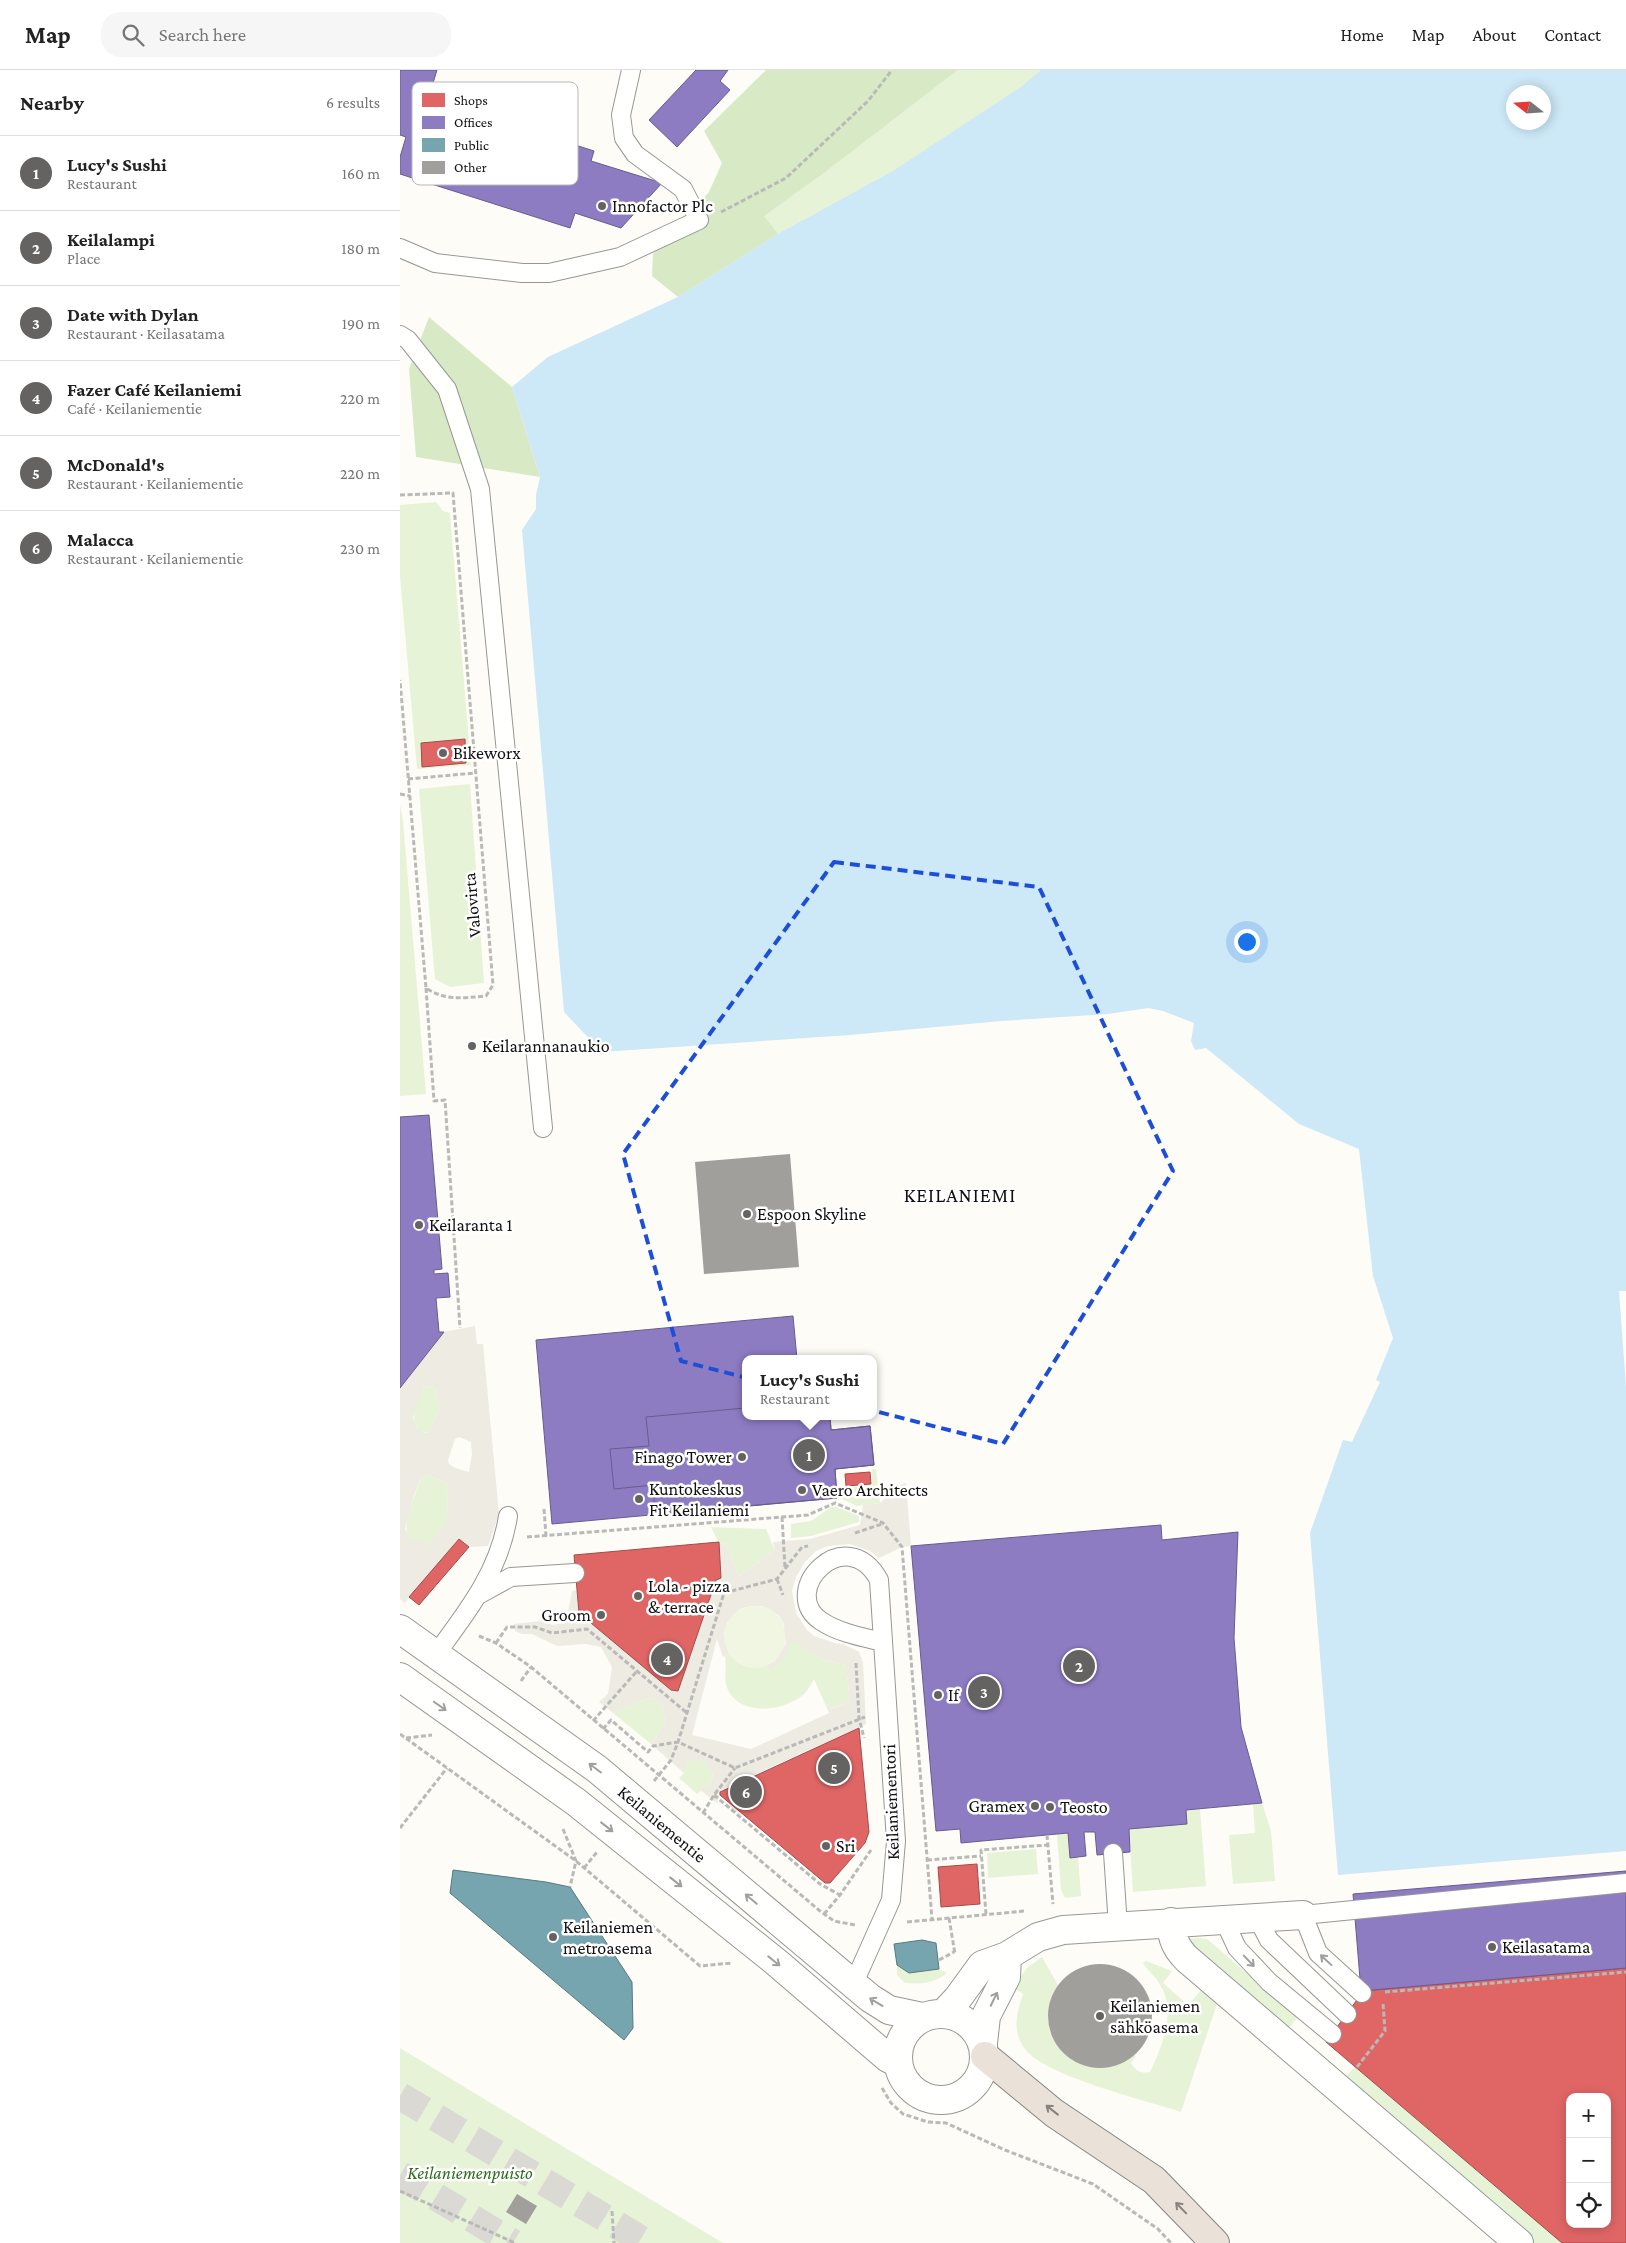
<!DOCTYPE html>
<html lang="en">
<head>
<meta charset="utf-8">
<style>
  body { margin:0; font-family:"Crimson Pro",serif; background:#f6f6f6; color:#222 }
  .controls { position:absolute; right:15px; bottom:15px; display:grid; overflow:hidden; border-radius:10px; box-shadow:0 2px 12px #0003 }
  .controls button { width:45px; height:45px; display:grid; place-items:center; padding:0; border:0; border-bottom:1px solid #e0e0e0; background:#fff; color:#222; font:25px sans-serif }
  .compass { position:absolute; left:1106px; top:15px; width:45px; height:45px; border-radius:50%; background:#fff; box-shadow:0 2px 12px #0003; rotate:287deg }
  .you { position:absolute; left:846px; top:871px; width:18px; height:18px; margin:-12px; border:4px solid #fff; border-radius:50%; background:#1a73e8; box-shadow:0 0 0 8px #1a73e833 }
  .badge { display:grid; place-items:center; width:32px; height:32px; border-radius:50%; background:#646362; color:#fff; font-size:16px; font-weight:700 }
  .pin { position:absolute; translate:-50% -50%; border:2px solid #fff; box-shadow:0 1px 5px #0006 }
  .popup { position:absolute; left:342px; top:1285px; width:135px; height:65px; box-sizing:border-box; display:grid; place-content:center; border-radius:10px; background:#fff; filter:drop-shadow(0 1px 4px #0005); font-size:16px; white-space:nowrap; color:#767676 }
  .popup b { font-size:19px; color:#222 }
  .popup::after { content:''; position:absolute; left:50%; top:100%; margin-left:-10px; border:10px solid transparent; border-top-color:#fff }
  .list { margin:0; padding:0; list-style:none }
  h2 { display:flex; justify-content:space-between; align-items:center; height:65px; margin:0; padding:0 20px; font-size:21px }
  h2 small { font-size:16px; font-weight:400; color:#767676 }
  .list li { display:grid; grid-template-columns:32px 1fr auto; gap:15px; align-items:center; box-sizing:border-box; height:75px; padding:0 20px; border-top:1px solid #e0e0e0 }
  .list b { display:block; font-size:19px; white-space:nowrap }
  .list p { margin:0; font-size:16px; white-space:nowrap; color:#767676 }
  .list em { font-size:16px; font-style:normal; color:#767676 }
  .icon { flex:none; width:28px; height:28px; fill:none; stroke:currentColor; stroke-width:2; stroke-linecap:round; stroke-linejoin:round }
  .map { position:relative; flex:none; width:1226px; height:2173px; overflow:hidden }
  header { display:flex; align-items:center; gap:30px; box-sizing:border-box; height:70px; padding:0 25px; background:#fff; border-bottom:1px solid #e0e0e0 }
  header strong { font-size:24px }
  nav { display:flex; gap:28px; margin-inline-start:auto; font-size:18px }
  .search { width:350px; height:45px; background:#f6f6f6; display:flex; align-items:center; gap:12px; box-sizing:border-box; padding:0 18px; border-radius:20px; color:#767676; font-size:19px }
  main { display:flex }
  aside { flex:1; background:#fff }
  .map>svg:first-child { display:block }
</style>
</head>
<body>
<header>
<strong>Map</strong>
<div class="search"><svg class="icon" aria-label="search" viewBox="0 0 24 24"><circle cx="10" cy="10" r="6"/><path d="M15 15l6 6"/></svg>Search here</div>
<nav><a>Home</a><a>Map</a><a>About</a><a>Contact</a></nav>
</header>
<main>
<aside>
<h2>Nearby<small>6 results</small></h2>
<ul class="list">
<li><span class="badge">1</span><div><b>Lucy's Sushi</b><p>Restaurant</p></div><em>160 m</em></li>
<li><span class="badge">2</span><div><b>Keilalampi</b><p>Place</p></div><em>180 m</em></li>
<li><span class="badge">3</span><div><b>Date with Dylan</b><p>Restaurant · Keilasatama</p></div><em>190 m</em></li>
<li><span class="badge">4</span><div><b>Fazer Café Keilaniemi</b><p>Café · Keilaniementie</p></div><em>220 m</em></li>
<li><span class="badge">5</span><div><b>McDonald's</b><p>Restaurant · Keilaniementie</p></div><em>220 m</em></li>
<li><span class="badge">6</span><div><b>Malacca</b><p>Restaurant · Keilaniementie</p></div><em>230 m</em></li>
</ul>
</aside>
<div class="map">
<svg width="1226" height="2173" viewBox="0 0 1226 2173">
  <rect width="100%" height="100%" fill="#fdfcf7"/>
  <path fill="#e7f3d7" d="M558,0H736L112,317L148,287L278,227L378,164L363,146L424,103Z
    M36,432L43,441L50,443L71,695L17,699L0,506V435Z
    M70,714L84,913L50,917L35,909L19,719Z
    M0,735L3,751L26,1024L0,1026Z
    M32,1316L35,1318L40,1340L29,1363C4,1361 17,1331 23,1317Z
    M472,1399H476L480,1433L457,1436L440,1428V1418L472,1415Z
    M26,1405L44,1411L48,1416L47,1451L30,1475L9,1467C0,1458 18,1417 22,1406Z
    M431,1437H436L459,1446V1452L411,1466L391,1468V1454L411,1451Z
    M311,1457L366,1459L375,1481L339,1506L325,1473L319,1474Z
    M392,1569L422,1589L446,1595L450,1631L430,1639L428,1635L426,1636L414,1609C411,1614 408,1621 403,1625C384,1641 341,1647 328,1620C323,1610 327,1597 325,1586L329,1584C339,1595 352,1599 366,1596L369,1601Z
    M251,1627L263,1635L265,1654L251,1674L213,1643Z
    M288,1691H306L313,1703L311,1714L297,1724L279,1708L284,1703Z
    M862,1733L871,1761L875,1811L833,1814L829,1765L855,1763L853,1734Z
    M800,1739L806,1816L733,1822L729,1759L787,1754L786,1740Z
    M668,1763L670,1788L678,1787L681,1826L665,1828L661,1820L657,1764Z
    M636,1779L638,1804L588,1808L587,1783Z
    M797,1868L807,1869L898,1947L885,1963L780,1869Z
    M642,1887L658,1915C625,1968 683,2022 734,1985L736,1986L731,1993C736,2001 741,2004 750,2002C762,1977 777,1941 760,1915C756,1907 748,1901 743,1893L746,1891L772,1901L763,1913L788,1935L804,1917L818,1931L781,2042C745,2030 645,2006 625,1979C611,1961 617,1942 623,1924L613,1917L627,1898Z
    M497,1895L509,1903L539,1899L547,1903C534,1914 521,1914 505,1913L497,1905Z
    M901,1967L946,2006L955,1997L1162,2173H1134L896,1971Z
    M0,1978L323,2173H0Z"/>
  <path fill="#d8eac5" d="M366,0H558L424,103L364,146L378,164L278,227L252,206L253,184L309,122L322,93L304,61Z
    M29,247L112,317L140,407L16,387L9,299Z"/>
  <path fill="#f0f6e1" d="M324 1567a31 31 0 1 1 62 0a31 31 0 1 1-62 0Z"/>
  <path fill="#edebe2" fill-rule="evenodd" d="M75,1256L77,1274H83L99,1444L88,1476L69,1477L59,1469L5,1533L0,1529V1318L44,1262ZM32,1316L35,1318L40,1340L29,1363H25L17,1358L13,1348L23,1317ZM59,1367L71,1372L72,1384L69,1402L55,1398L49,1394L48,1390L55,1369ZM26,1405L44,1411L48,1416L47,1451L30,1474L9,1467L5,1459L14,1425L22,1406Z
    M506,1413L511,1476L502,1477L479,1488L470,1481L450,1474L428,1476L416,1481L405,1492L396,1507L392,1521L396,1543L407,1560L414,1566L435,1573L443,1574L459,1582L463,1592L466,1654L321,1720L317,1733L300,1720L311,1714L313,1704L306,1691H288L284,1703L251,1674L265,1654L263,1635L251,1627L213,1643L199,1632L208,1624L212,1597L201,1577L186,1574L157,1576L132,1564H122L115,1561L114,1554L141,1551L153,1555L166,1553L172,1521L177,1520L271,1620L278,1621L316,1510L321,1508L319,1474L325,1473L339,1506L375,1481L373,1472L410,1469L460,1455L463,1435L480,1433L500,1415ZM351,1536H362L371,1540L379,1546L384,1554L386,1574L375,1591L366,1596L369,1601L384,1589L392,1570L422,1589L446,1595L450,1631L431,1639L428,1635L426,1636L429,1643L351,1679L292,1665L317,1569L323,1587L329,1584L325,1574L324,1563L327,1553L333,1545L342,1538Z"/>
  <path fill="#cde8f7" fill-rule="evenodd" d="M641,0H1226V1781L938,1805L910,1463L943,1370L952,1372L980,1312L976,1310L993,1268L973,1206L959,1079L899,1054L806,978L795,980L791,971L794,953L763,941L748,938L708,944L601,951L450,965L202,982L164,942L122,460L136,439V425L140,407L112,317L148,287L278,227L378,164L493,101L622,16ZM1114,22H1144V52H1114Z"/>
  <path fill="#fdfcf7" d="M1219,1221H1226V1317Z"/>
  <path fill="#e06666" stroke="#a24c4c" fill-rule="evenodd" d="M65,669L66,693L22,697L21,673Z
    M470,1402L471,1414L446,1416L445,1404Z
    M59,1469L69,1477L19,1535L9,1527Z
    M319,1472L321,1508L316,1510L278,1621L271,1620L179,1543L174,1485Z
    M459,1658L469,1762L465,1773L430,1813H425L320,1725V1722Z
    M577,1794L580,1834L541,1837L538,1797Z
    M1226,1898V2173H1162L926,1972L962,1923L961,1921ZM1170,2027H1207V2154H1170Z"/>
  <path fill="#8e7cc3" stroke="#685c8e" d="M0,0H37L30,23L24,21L22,26L194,81L191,91L262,113L221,158L175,143L170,158L0,104V87L6,67L0,65Z
    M296,0H328L320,11L330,20L277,77L249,50Z
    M29,1045L42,1199L34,1200V1204L48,1203L50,1227L36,1228L39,1262H44L0,1318V1047Z
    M393,1246L397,1289H345V1346H430L431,1360L470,1356L474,1395L435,1399L437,1428L152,1454L136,1270Z
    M345,1338V1346H430L431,1360L470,1356L474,1395L435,1399L437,1428L255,1444L253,1415L214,1419L210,1379L249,1376L246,1347Z
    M761,1455L762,1470L838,1462L834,1568L841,1657L862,1733L786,1740L787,1754L729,1759L730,1782L697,1785L695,1762H684L686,1786L670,1788L668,1763L561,1773L560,1759L536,1761L511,1476Z
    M1226,1801V1898L961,1921L953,1824Z"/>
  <path fill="#76a5af" stroke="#587980" d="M53,1800L146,1812L170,1817L232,1912L233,1958L224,1970L50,1823Z
    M522,1870L536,1873L539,1899L509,1903L497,1895L494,1874Z"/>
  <path fill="#a19f9c" d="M390,1084L399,1197L304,1204L295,1092Z
    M648 1946a52 52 0 1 1 104 0a52 52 0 1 1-104 0Z
    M117,2124L137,2136L126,2154L106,2142Z"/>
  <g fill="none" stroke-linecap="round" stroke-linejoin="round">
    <path stroke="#dad9d4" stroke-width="28" stroke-dasharray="28 14" stroke-linecap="butt" d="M0,2026L247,2173
      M0,2105L113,2173"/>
    <g stroke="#979795" stroke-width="20">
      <path id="service" d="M0,178L35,193L122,203H149L220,187L299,150L283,119L235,84L224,68L221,45L231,0
        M0,265L8,270L47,319L80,419L143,1058
        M80,1524L111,1507L175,1503
        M36,1584C68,1541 100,1500 108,1446
        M713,1783L718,1856
        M858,1849L869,1870L947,1944
        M824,1850L837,1878L869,1912L932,1964
        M453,1915L491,1830L496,1771L479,1510C446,1450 377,1521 421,1551C439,1563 462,1567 483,1572
        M962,1923L918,1883L903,1845L1226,1813"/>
    </g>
    <g stroke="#979795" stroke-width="30">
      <path id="minor" d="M771,1852C772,1869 776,1878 787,1889L1119,2173
        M544,1943L558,1928L582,1895L607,1886L638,1867L663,1860L903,1845
        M583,1973L586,1946L606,1907L607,1886"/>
    </g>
    <g stroke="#979795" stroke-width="30">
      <path id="tertiary" d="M0,1559L197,1699L470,1928L489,1940L522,1947
        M0,1607L176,1732L376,1892L488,1988L498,1993
        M498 1987a43 43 0 1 1 86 0a43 43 0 1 1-86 0Z"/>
    </g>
    <g stroke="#858482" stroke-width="30">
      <path id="motorway" d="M585,1986L654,2043L754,2110L815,2173"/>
    </g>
    <path stroke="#b9b9b8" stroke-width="3" stroke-dasharray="5 2.5" stroke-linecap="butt" d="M321,142L386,108L468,31L492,0
      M0,425L53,423L93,915L86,926C63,928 45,931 26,918L0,610
      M8,709L75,703
      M0,724L10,726
      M26,918L34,1031L45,1030L60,1258
      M144,1439L146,1466
      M382,1447L385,1498
      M455,1463L482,1454
      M127,1467L408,1445L435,1433L483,1453L502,1477L532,1849
      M377,1509L383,1525
      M79,1566L96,1573L131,1597L420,1841L434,1851L455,1855
      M96,1573L107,1557H135L152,1563L187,1559L287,1643
      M456,1593L459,1648L464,1668
      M121,1611L131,1597
      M193,1651L237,1601
      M203,1659L211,1650L248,1682L253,1676L278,1672L335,1698L465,1647
      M0,1664L176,1791L300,1896L332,1893
      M6,1668L32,1665
      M254,1711L271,1690L278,1672L324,1523L377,1509L402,1477L408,1476
      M314,1725L420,1814L440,1825
      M303,1743L314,1725L335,1698
      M0,1758L47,1698
      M163,1759L176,1791L170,1817
      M647,1765L653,1834
      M527,1790L581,1786
      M184,1798L197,1782
      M424,1844L440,1825L471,1780
      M586,1844L581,1780L647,1775
      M549,1848L555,1884
      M507,1852L625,1841
      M539,1890L554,1882
      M985,1922L1226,1902
      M957,1997L985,1961L983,1933
      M482,2018L491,2033L503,2044L528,2052L546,2053L605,2080L693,2114L758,2159L771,2173
      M0,2121L115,2173
      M212,2141L214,2173"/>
    <use href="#service" stroke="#fffffe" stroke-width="18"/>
    <use href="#minor" stroke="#fffffe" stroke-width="28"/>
    <use href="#tertiary" stroke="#fffffe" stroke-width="28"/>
    <use href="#motorway" stroke="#eae1d8" stroke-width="28"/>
  </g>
  <defs><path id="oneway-shaft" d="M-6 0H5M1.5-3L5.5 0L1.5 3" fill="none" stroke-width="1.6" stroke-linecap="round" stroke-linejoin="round" transform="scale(1.25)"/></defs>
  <g stroke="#a0a09f">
    <use href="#oneway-shaft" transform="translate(40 1636) rotate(35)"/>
    <use href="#oneway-shaft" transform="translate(195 1698) rotate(-143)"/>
    <use href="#oneway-shaft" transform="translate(207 1757) rotate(38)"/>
    <use href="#oneway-shaft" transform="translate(276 1812) rotate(38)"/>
    <use href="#oneway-shaft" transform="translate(351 1829) rotate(-140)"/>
    <use href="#oneway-shaft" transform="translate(926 1890) rotate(-137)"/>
    <use href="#oneway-shaft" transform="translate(374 1891) rotate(39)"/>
    <use href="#oneway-shaft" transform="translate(849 1891) rotate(46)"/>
    <use href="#oneway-shaft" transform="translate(594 1929) rotate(-64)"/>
    <use href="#oneway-shaft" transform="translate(476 1932) rotate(-149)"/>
  </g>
  <g stroke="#88837e">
    <use href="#oneway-shaft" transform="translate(652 2040) rotate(-142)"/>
    <use href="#oneway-shaft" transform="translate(781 2138) rotate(-134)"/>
  </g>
  <path fill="none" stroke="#1d4ed8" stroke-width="4" stroke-dasharray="10 6" stroke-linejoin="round" d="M434,792L639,817L773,1101L603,1374L281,1291L223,1084Z"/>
  <g fill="#646362" stroke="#fff" stroke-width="2">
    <circle cx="202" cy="136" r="5"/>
    <circle cx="43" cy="683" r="5"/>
    <circle cx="72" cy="976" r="5"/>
    <circle cx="347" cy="1144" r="5"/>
    <circle cx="19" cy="1155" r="5"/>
    <circle cx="342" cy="1387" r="5"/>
    <circle cx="402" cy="1420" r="5"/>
    <circle cx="239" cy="1429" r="5"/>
    <circle cx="238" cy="1526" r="5"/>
    <circle cx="201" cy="1545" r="5"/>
    <circle cx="538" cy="1625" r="5"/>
    <circle cx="635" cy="1736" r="5"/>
    <circle cx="650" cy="1737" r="5"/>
    <circle cx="426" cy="1776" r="5"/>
    <circle cx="153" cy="1867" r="5"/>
    <circle cx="1092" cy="1877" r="5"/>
    <circle cx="700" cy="1946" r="5"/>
  </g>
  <g text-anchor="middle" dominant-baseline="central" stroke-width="5" stroke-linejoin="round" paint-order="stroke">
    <g font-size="18" fill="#111" stroke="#fff" text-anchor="start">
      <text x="212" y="136">Innofactor Plc</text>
      <text x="53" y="683">Bikeworx</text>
      <text x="82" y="976">Keilarannanaukio</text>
      <text x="357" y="1144">Espoon Skyline</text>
      <text x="29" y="1155">Keilaranta 1</text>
      <text x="332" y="1387" text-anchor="end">Finago Tower</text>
      <text x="249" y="1419">Kuntokeskus<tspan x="249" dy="21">Fit Keilaniemi</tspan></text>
      <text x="412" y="1420">Vaero Architects</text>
      <text x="248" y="1516">Lola - pizza<tspan x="248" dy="21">&amp; terrace</tspan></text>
      <text x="191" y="1545" text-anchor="end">Groom</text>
      <text x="548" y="1625">If</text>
      <text x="625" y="1736" text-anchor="end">Gramex</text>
      <text x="660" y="1737">Teosto</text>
      <text x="436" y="1776">Sri</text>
      <text x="163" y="1857">Keilaniemen<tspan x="163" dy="21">metroasema</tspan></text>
      <text x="1102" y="1877">Keilasatama</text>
      <text x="710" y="1936">Keilaniemen<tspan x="710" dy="21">sähköasema</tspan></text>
    </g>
    <g font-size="18" fill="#111" stroke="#fff">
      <text transform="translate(72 835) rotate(-95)">Valovirta</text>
      <text transform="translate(491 1732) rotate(-92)">Keilaniementori</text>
      <text transform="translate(262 1754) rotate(40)">Keilaniementie</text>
    </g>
    <g font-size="18" font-style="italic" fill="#2f6b1f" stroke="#fff">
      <text x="70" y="2103">Keilaniemenpuisto</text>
    </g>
    <g font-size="20" letter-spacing="1" fill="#111" stroke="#fff">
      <text x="560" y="1125">KEILANIEMI</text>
    </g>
  </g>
  <rect x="12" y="12" width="166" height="103" rx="8" fill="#fff" stroke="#b8b8b8" stroke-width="1"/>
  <rect x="22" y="23" width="23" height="14" fill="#e06666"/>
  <rect x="22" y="46" width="23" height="13" fill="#8e7cc3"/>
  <rect x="22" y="68" width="23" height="14" fill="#76a5af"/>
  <rect x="22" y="91" width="23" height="13" fill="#a19f9c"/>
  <g font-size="14" fill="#111">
    <text x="54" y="35">Shops</text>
    <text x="54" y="57">Offices</text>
    <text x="54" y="80">Public</text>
    <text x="54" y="102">Other</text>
  </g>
</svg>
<div class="controls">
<button>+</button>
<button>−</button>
<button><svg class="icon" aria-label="locate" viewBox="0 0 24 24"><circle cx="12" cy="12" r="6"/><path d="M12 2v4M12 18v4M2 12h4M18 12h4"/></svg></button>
</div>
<svg class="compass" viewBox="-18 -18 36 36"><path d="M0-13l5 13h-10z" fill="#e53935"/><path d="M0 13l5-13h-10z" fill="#767676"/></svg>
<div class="you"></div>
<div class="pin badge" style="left:409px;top:1385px">1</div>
<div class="popup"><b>Lucy's Sushi</b>Restaurant</div>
<div class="pin badge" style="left:679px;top:1596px">2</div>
<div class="pin badge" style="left:584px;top:1622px">3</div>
<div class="pin badge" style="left:267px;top:1589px">4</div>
<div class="pin badge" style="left:434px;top:1698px">5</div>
<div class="pin badge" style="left:346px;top:1722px">6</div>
</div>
</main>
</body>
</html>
